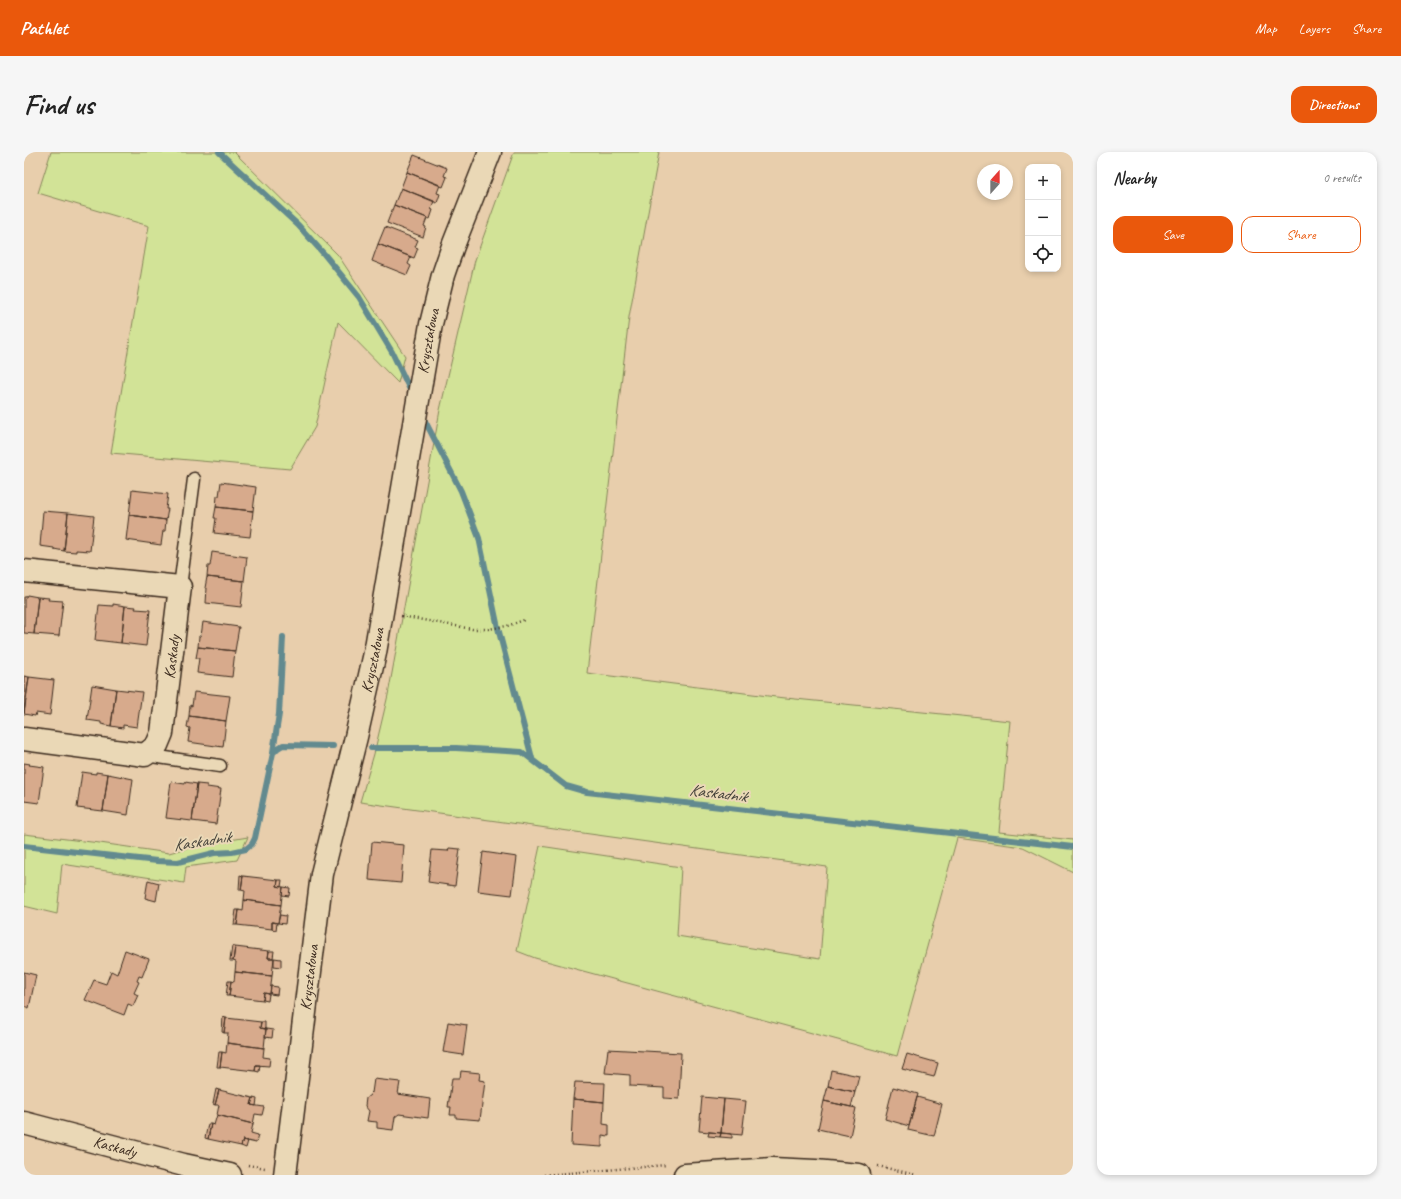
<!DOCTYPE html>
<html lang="en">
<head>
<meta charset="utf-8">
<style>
  body { margin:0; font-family:Caveat,sans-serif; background:#f6f6f6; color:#222 }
  .controls { position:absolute; right:12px; top:12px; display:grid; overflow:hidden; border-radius:8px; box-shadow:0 2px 6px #0003 }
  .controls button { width:36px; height:36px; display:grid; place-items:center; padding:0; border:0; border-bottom:1px solid #e0e0e0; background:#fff; color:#222; font:20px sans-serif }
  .compass { position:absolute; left:953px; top:12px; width:36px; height:36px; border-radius:50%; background:#fff; box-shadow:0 2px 6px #0003; rotate:21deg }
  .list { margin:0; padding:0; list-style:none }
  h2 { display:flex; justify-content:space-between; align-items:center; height:52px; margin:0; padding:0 16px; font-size:17px }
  h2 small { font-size:13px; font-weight:400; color:#767676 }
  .actions { display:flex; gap:8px; padding:12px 16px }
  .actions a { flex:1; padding:9px 0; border:1px solid #ea580c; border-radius:12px; text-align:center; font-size:14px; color:#ea580c }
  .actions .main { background:#ea580c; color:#fff }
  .icon { flex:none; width:22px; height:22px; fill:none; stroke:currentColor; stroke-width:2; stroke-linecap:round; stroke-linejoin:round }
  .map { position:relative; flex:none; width:1049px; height:1023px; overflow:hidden; border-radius:12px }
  header { display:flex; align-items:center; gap:24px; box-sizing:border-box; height:56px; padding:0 20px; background:#ea580c; color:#fff }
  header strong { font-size:19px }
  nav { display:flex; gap:22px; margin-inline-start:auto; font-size:14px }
  .intro { display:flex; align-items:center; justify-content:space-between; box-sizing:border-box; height:96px; padding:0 24px }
  h1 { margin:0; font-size:28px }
  .button { padding:10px 18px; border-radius:12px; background:#ea580c; color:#fff; font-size:14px; font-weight:700 }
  main { display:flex; gap:24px; padding:0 24px }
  aside { flex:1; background:#fff; border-radius:12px; box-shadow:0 2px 6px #0003 }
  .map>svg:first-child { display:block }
</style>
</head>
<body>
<header>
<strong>Pathlet</strong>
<nav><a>Map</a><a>Layers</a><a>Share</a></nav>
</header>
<div class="intro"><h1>Find us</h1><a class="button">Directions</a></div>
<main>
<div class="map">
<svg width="1049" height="1023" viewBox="0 0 1049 1023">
  <rect width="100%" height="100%" fill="#e8ceac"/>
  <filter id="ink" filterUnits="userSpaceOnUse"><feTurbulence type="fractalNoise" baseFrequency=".025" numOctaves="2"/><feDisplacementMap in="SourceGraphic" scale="8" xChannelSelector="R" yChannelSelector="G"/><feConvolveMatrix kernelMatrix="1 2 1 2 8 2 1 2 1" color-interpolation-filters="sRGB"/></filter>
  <g filter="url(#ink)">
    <path fill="#d2e397" stroke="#86865a" d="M27,0H210L314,103L381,204L374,231L314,170L291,275L266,317L87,301L125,74L14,41Z
      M490,0H635L605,165L563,521L752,545L986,569L975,680L1049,688V720L999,695L933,686L873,904L511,806L493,799L516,694L657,715L653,784L796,807L803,715L336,650L350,602L364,543L416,258L451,108Z
      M0,682L76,691L145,701L170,694L224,685L213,708L162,715L160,731L38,712L33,762L0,754Z"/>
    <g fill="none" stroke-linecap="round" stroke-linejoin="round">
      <path stroke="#628a8f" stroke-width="6" d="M195,0L274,73L300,102L335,145L368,200L388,242
        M398,263L437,339L455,386L474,476L508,606
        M347,596H432L498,600L542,634L563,640L1049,695
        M249,600L255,562L259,485
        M0,694L133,709L154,710L190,701L208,700L222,697L228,692L231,686L249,601L254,596L259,593L309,594"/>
    </g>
    <path fill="#d7aa8c" stroke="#3b2a1e" d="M390,3L423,16L420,24L423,25L419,35L383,20Z
      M383,20L416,33L413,41L416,42L413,51L377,36Z
      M377,36L410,49L407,57L409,58L406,67L370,53Z
      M370,53L403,66L400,74L402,75L399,85L363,71Z
      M361,75L394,88L391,95L394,96L390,106L354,92Z
      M354,92L387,105L384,112L387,114L383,123L348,109Z
      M197,330L232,335L229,359L192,355L193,344H195Z
      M108,338L144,342L142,357H144L142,368L105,363Z
      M192,355L229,359L226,385L190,381L192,366H190Z
      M19,359L44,361L40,399L30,397V396L16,394Z
      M44,361L70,364L66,399L52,398V400L40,399Z
      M105,363L142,368L141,379H139L137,393L102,388Z
      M188,400L223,405L220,429L183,425L184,414H186Z
      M183,425L220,429L217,455L182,451L183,436H181Z
      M3,443L14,445L10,482L0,481V445H2Z
      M14,445L25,446L24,448L39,449L35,484L10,482Z
      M89,452L101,454L97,491L71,488L75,453L89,454Z
      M101,454L112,455L111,457L126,458L122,494L97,491Z
      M179,470L215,475L211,499L174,495L175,484H177Z
      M174,495L211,499L208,525L173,521L175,506H172Z
      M0,524L5,525L0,561Z
      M5,525L30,528L26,563L12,561L11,564L0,562Z
      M68,533L92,537L87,574L77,572V570L63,568Z
      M92,537L118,540L113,575L99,573V576L87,574Z
      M170,540L206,544L202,569L165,564L166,553L168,554Z
      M165,564L202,569L199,595L164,590L166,576L163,575Z
      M0,611L6,612L5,613L20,615L15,651L0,649Z
      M58,620L72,622V620L84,622L79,659L53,656Z
      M84,622L109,627L104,663L79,659Z
      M147,630L161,632V630L173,632L168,669L142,666Z
      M173,632L183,633V635L197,637L192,672L168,669Z
      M348,690L380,693L377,731L345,728Z
      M425,696L436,697L431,734L404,730L408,698L424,699Z
      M459,700L493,705L488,743L454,739Z
      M216,723L219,724L217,738H215Z
      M219,724L254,728L253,734L259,735L257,753L220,748L221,739L217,738Z
      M124,728L135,731L132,749L121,746Z
      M254,728H258L257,735L253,734Z
      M259,735L266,736L265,744L258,743Z
      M220,748L257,753L254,771L248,770V777L213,773L215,758L219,759Z
      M212,758H215L213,773H210Z
      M256,763L262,764L261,772L254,771Z
      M248,770L253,771L252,778L248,777Z
      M208,794L211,795L209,809H206Z
      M211,795L245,799L244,806H250L248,824L211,820L212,810L209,809Z
      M101,798L125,807L118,825L115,824L113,829L115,830L110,841L114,843L109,854L104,852L100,863L61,848L70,828L82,832L87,819L93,822Z
      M245,799H250L249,806H244Z
      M250,806L257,807V815L250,814Z
      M0,820L12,823L5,856L0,854Z
      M211,820L248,824L246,842L240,841L239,848L205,844L207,829L210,830Z
      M204,829H207L205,844H202Z
      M247,834L254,835L253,843L246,842Z
      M240,841L245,842L244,849L239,848Z
      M199,865L202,866L200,881L198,880Z
      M202,866L237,870L236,876L242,877L240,896L203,891L204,881H200Z
      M237,870H241V877L236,876Z
      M424,870L443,873L439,903L419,900Z
      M242,877L249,878L248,886L241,885Z
      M203,891L240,896L239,905L246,906L245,914L232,913L231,919L196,915L198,900L202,901Z
      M584,897L657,901L655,947L640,946V936L606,934V923L581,921Z
      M195,900H198L196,915H193Z
      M883,902L914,911L910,925L878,917Z
      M232,913H236L235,920L231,919Z
      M807,918L835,924L831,940L804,934Z
      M437,919L456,921L455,928L461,929L456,968L432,966V963H426L427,955H424L428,926H436Z
      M350,927L376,930L374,942L406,947L404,966L375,962L371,965L369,978L353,976V970L343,969L345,959L341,954L342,946L346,943L347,940L348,941Z
      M551,930L581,931L580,950L549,947Z
      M804,934L831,940L827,955L800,949Z
      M869,935L894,942L885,974L861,967Z
      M192,937L195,938L191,953L189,952Z
      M195,938L229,946L227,953L240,955L238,963L231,962L229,972L193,963L195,953H191Z
      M678,945L700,947L697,981L675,979Z
      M893,945L918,952L910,984L884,978Z
      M229,946L233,947L232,954L227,953Z
      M549,947L580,950L579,972L585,973V984L578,983V995L547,993Z
      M700,947L722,949L718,983L697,981Z
      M800,949L832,956L826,984L794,977Z
      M193,963L229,972L227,981L234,983L232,991L219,988L217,994L184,987L187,972L190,973Z
      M184,972H187L184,987L181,986Z
      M685,980L697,981L696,985L684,984Z
      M697,981L708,982V986L696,985Z
      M219,988L224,989L222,996L217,994Z"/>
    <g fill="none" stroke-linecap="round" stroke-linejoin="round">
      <g stroke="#3b2a1e" stroke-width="15">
        <path id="service" d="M156,435L170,327
          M121,603L196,614"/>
      </g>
      <g stroke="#3b2a1e" stroke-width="25">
        <g id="minor">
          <path d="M0,419L156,435L138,581L133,593L121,603L0,587"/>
          <path id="s1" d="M0,971L160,1013L206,1023"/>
          <path id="s2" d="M261,1023L298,722L332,585L351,501L407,172L419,123L429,94L466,0"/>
          <path d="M661,1023L748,1017L791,1019L835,1023"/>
        </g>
      </g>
      <path stroke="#3b2a1e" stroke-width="2.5" stroke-dasharray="1 3" stroke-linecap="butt" d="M377,464L448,477H464L483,474L500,468
        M224,1013L241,1016
        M854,1014L892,1023
        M520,1023L643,1013"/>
      <use href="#service" stroke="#ead8b6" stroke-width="12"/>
      <use href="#minor" stroke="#ead8b6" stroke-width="22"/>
    </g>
  </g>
  <g text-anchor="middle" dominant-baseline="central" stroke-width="4" stroke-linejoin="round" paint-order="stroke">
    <g font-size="16" fill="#3b2a1e" stroke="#ead8b6">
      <text stroke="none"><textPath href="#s2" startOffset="847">Kryształowa</textPath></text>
      <text transform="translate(148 505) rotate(-83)">Kaskady</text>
      <text stroke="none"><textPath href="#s2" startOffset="523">Kryształowa</textPath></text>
      <text stroke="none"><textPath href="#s2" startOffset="199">Kryształowa</textPath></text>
      <text stroke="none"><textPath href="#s1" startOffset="94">Kaskady</textPath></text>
    </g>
    <g font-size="17" font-style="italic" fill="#45423a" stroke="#ead8b6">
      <text transform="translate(694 641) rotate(7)">Kaskadnik</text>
      <text transform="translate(178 689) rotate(-9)">Kaskadnik</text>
    </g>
  </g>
</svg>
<div class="controls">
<button>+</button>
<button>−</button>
<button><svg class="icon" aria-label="locate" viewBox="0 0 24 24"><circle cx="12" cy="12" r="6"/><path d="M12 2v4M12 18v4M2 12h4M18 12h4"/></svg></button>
</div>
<svg class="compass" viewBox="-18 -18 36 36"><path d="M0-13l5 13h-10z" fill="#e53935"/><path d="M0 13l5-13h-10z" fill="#767676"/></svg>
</div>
<aside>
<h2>Nearby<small>0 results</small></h2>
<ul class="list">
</ul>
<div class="actions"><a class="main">Save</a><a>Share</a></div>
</aside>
</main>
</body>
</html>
